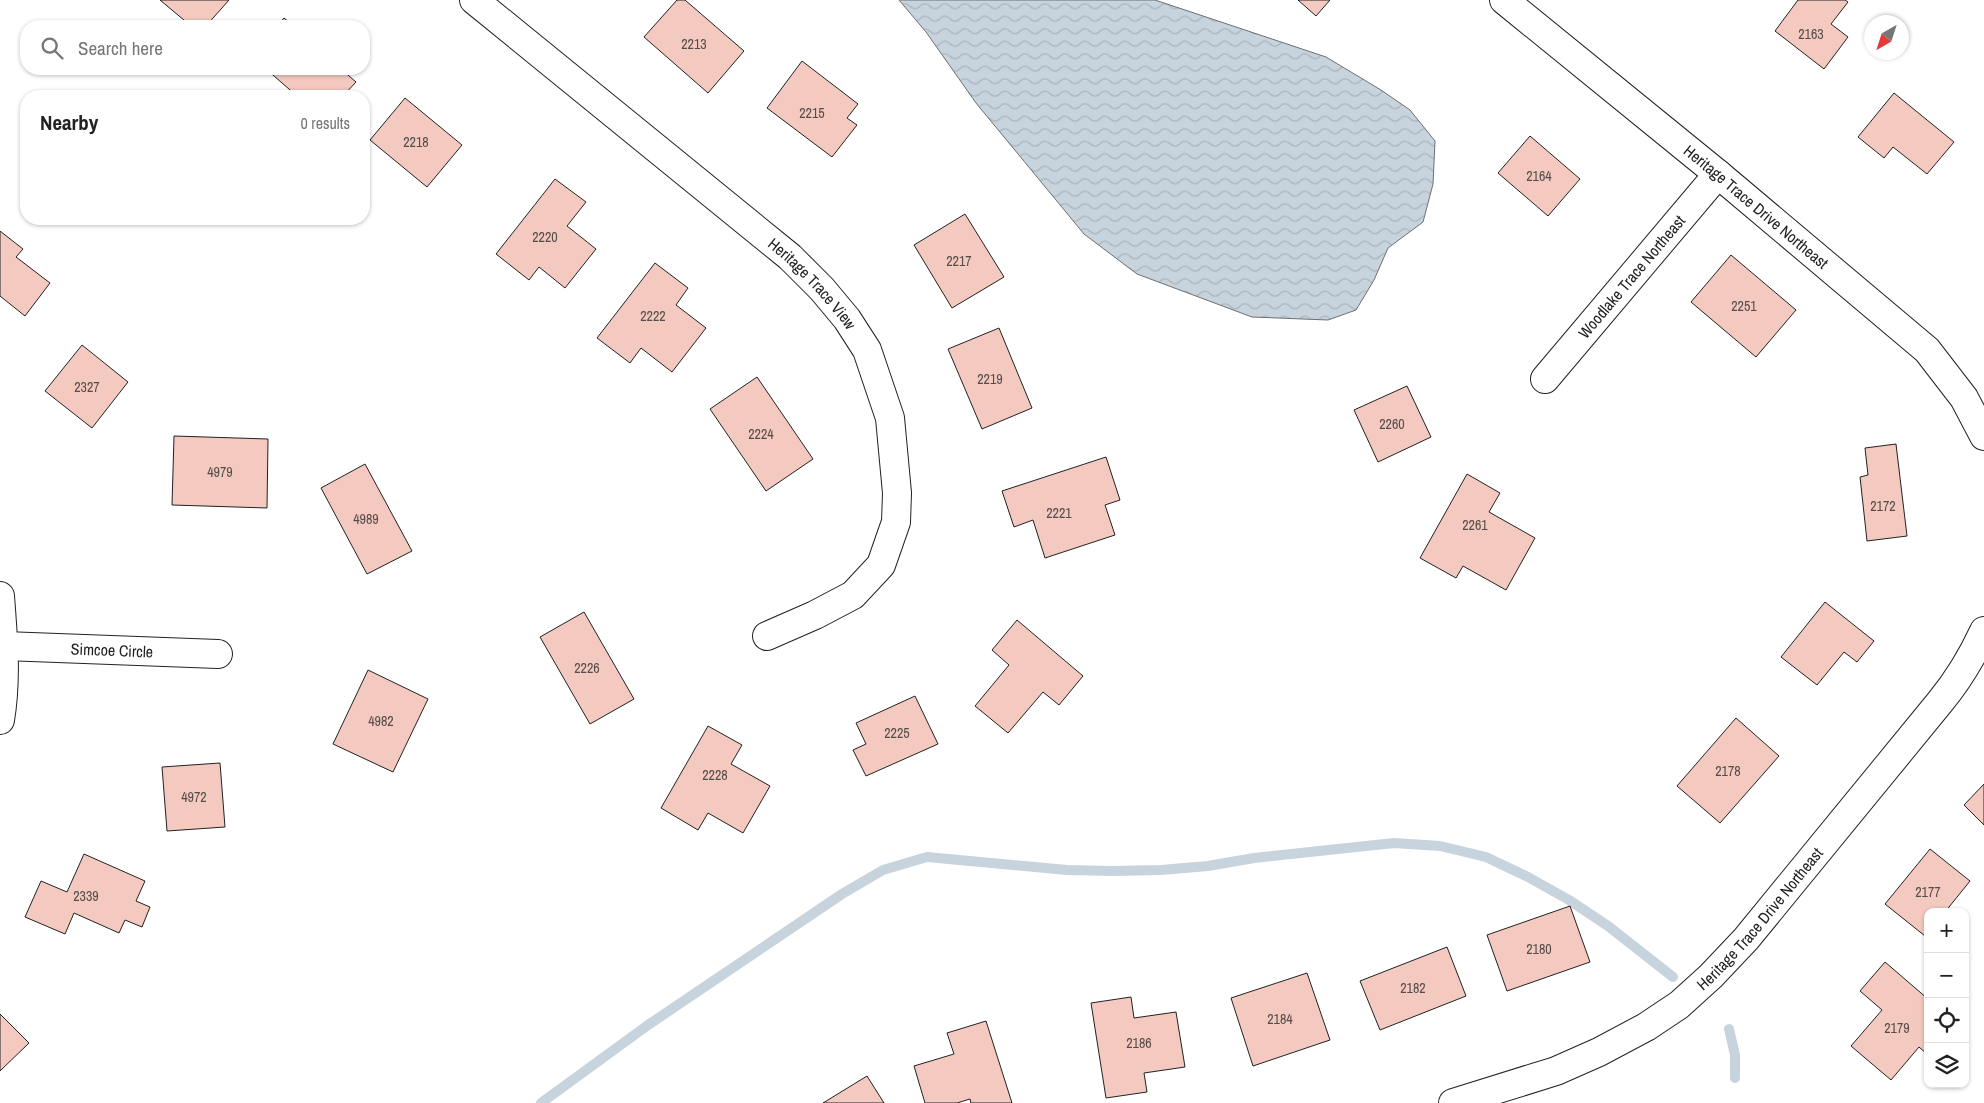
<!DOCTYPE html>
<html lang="en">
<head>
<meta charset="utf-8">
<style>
  body { margin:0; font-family:"Archivo Narrow",sans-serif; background:#f2f2f2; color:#222 }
  .controls { position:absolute; right:15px; bottom:15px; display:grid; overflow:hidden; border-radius:10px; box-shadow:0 1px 4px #0004 }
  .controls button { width:45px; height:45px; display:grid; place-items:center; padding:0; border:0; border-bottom:1px solid #e0e0e0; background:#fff; color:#222; font:25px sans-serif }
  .compass { position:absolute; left:1864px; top:15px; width:45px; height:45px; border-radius:50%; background:#fff; box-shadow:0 1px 4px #0004; rotate:219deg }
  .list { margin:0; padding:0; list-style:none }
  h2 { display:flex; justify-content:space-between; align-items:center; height:65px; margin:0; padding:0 20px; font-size:21px }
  h2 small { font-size:16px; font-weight:400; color:#767676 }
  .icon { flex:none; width:28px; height:28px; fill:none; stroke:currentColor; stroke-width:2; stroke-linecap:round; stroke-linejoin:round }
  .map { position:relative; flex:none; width:1984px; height:1103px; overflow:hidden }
  .search { position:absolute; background:#fff; box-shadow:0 1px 4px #0004; left:20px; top:20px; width:350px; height:55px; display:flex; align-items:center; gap:12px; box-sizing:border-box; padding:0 18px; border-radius:20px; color:#767676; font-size:19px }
  .panel { position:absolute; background:#fff; box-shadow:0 1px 4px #0004; left:20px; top:90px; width:350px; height:135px; border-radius:20px }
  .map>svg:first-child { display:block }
</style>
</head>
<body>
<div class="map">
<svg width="1984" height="1103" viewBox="0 0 1984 1103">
  <defs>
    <pattern id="water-waves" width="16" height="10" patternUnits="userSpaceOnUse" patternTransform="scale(1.25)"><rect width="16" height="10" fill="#c7d3dd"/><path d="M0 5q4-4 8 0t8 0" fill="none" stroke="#abb5bd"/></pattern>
  </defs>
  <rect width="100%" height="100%" fill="#fff"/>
  <path fill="url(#water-waves)" stroke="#6f6f6f" d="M899,0H1155L1326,57L1381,90L1410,110L1435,141L1433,184L1423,222L1388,248L1374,280L1356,310L1328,320L1252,317L1137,274L1084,234L976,103L926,32Z"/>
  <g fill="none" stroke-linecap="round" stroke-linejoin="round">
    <path stroke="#c7d3dd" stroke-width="10" d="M1729,1029L1735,1055V1078
      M541,1103L648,1025L842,894L883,870L927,857L1067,870L1114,871L1161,870L1208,866L1254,858L1394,843L1440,846L1486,857L1528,877L1569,900L1608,926L1673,977"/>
  </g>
  <path fill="#f3c9c0" stroke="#222" d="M160,0H229L206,26H191Z
    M677,0H685L744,51L708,93L644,37Z
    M1298,0H1330L1316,16Z
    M1798,0H1845L1848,2L1831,24L1848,37L1824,69L1775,31Z
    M284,18L294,26H277Z
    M802,61L858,104L847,118L857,125L832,157L767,108Z
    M266,69H341L356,82L343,96H297Z
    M1894,93L1954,142L1927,174L1893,147L1884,158L1858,137Z
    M405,98L462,145L427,187L370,140Z
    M1530,136L1580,179L1548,216L1498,173Z
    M555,179L586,202L567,226L596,249L565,288L539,267L529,280L496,254Z
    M965,214L1004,277L952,308L914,245Z
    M0,231L23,249L16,257L50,283L25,316L0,296Z
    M1731,255L1796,310L1756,357L1691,302Z
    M655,263L688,288L676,305L706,328L672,372L641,348L630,363L597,338Z
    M999,328L1032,408L982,429L948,349Z
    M82,345L128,382L92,428L45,391Z
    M757,377L813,459L766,491L710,409Z
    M1407,386L1431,437L1378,462L1354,410Z
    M174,436L268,439L267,508L172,505Z
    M1896,444L1907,536L1867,541L1860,477L1868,475L1865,448Z
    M1106,457L1120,500L1105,505L1115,535L1045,558L1033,520L1014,527L1002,491Z
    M365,464L412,551L367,574L321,488Z
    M1467,474L1500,493L1489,512L1535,538L1506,590L1463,566L1456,578L1420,558Z
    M1825,602L1874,641L1857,662L1844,652L1817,685L1781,657Z
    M584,612L634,699L590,724L540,637Z
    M1017,620L1083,676L1059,705L1043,692L1008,733L975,706L1009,665L992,650Z
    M368,670L428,699L393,772L333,744Z
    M915,696L938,744L866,776L853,750L866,744L856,723Z
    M1736,718L1779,756L1720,823L1677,786Z
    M708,726L742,745L731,764L770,786L743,833L708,813L698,830L661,808Z
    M220,763L225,827L167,831L162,767Z
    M1984,784V825L1964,805Z
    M1930,849L1970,881L1945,912H1928V933L1925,936L1885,904Z
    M84,854L145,881L136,901L150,907L142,927L125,920L119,933L74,913L65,934L25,917L41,881L67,892Z
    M1570,906L1590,962L1507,991L1487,935Z
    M1447,947L1466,996L1380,1030L1360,981Z
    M1885,962L1928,999V1055L1919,1047L1891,1080L1851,1046L1882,1010L1860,991Z
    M1307,973L1330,1040L1253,1066L1231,998Z
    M1131,997L1134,1018L1176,1012L1185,1067L1144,1073L1147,1092L1106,1098L1091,1003Z
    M0,1014L29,1043L0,1071Z
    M986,1021L1012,1103H971L970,1099L957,1103H925L914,1066L954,1054L947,1033Z
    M867,1076L884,1103H823Z"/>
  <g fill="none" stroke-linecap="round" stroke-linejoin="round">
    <g stroke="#222" stroke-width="30">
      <g id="minor">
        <path id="s1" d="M474,0L790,257L822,289L847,319L867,350L890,418L897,493L896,522L881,565L853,595L815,615L767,636"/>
        <path id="s2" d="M1504,0L1718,174L1927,350L1964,398L1984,436"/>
        <path id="s3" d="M1545,379L1718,174"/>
        <path d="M0,596C3,637 7,678 0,720"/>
        <path id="s4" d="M4,646L218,654"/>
        <path id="s5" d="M1453,1103L1556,1071L1599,1052L1646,1027L1679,1005L1711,976L1746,939L1940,702C1958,680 1972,657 1984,631"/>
      </g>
    </g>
    <use href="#minor" stroke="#fff" stroke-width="28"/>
  </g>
  <g text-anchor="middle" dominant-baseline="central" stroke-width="4" stroke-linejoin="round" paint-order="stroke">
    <g font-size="14" fill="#564c4a">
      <text x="1811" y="34">2163</text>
      <text x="694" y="44">2213</text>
      <text x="812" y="113">2215</text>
      <text x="416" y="142">2218</text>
      <text x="1539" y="176">2164</text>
      <text x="545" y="237">2220</text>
      <text x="959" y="261">2217</text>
      <text x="1744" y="306">2251</text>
      <text x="653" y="316">2222</text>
      <text x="990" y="379">2219</text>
      <text x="87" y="387">2327</text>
      <text x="1392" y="424">2260</text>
      <text x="761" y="434">2224</text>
      <text x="220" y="472">4979</text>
      <text x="1883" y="506">2172</text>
      <text x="1059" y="513">2221</text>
      <text x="366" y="519">4989</text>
      <text x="1475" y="525">2261</text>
      <text x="587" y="668">2226</text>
      <text x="381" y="721">4982</text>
      <text x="897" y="733">2225</text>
      <text x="1728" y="771">2178</text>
      <text x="715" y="775">2228</text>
      <text x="194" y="797">4972</text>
      <text x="1928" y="892">2177</text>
      <text x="86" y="896">2339</text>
      <text x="1539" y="949">2180</text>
      <text x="1413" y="988">2182</text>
      <text x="1280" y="1019">2184</text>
      <text x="1897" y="1028">2179</text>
      <text x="1139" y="1043">2186</text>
    </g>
    <g font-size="16" fill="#222" stroke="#fff">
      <text stroke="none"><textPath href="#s2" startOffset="326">Heritage Trace Drive Northeast</textPath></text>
      <text stroke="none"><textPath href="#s3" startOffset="134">Woodlake Trace Northeast</textPath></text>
      <text stroke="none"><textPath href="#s1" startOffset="442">Heritage Trace View</textPath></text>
      <text stroke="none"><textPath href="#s4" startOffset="108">Simcoe Circle</textPath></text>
      <text stroke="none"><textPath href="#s5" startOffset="366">Heritage Trace Drive Northeast</textPath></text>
    </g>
  </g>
</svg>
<div class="controls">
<button>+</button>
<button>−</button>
<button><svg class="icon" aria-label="locate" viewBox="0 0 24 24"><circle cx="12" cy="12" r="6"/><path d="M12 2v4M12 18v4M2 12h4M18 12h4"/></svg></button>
<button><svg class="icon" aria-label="layers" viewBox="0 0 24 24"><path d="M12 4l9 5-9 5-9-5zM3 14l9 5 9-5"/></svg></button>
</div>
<svg class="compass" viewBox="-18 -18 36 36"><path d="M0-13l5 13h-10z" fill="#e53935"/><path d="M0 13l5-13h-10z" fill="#767676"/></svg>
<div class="search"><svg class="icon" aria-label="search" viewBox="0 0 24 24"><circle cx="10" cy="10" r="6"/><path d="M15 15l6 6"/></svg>Search here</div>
<section class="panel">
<h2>Nearby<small>0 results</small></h2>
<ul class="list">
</ul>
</section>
</div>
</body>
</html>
